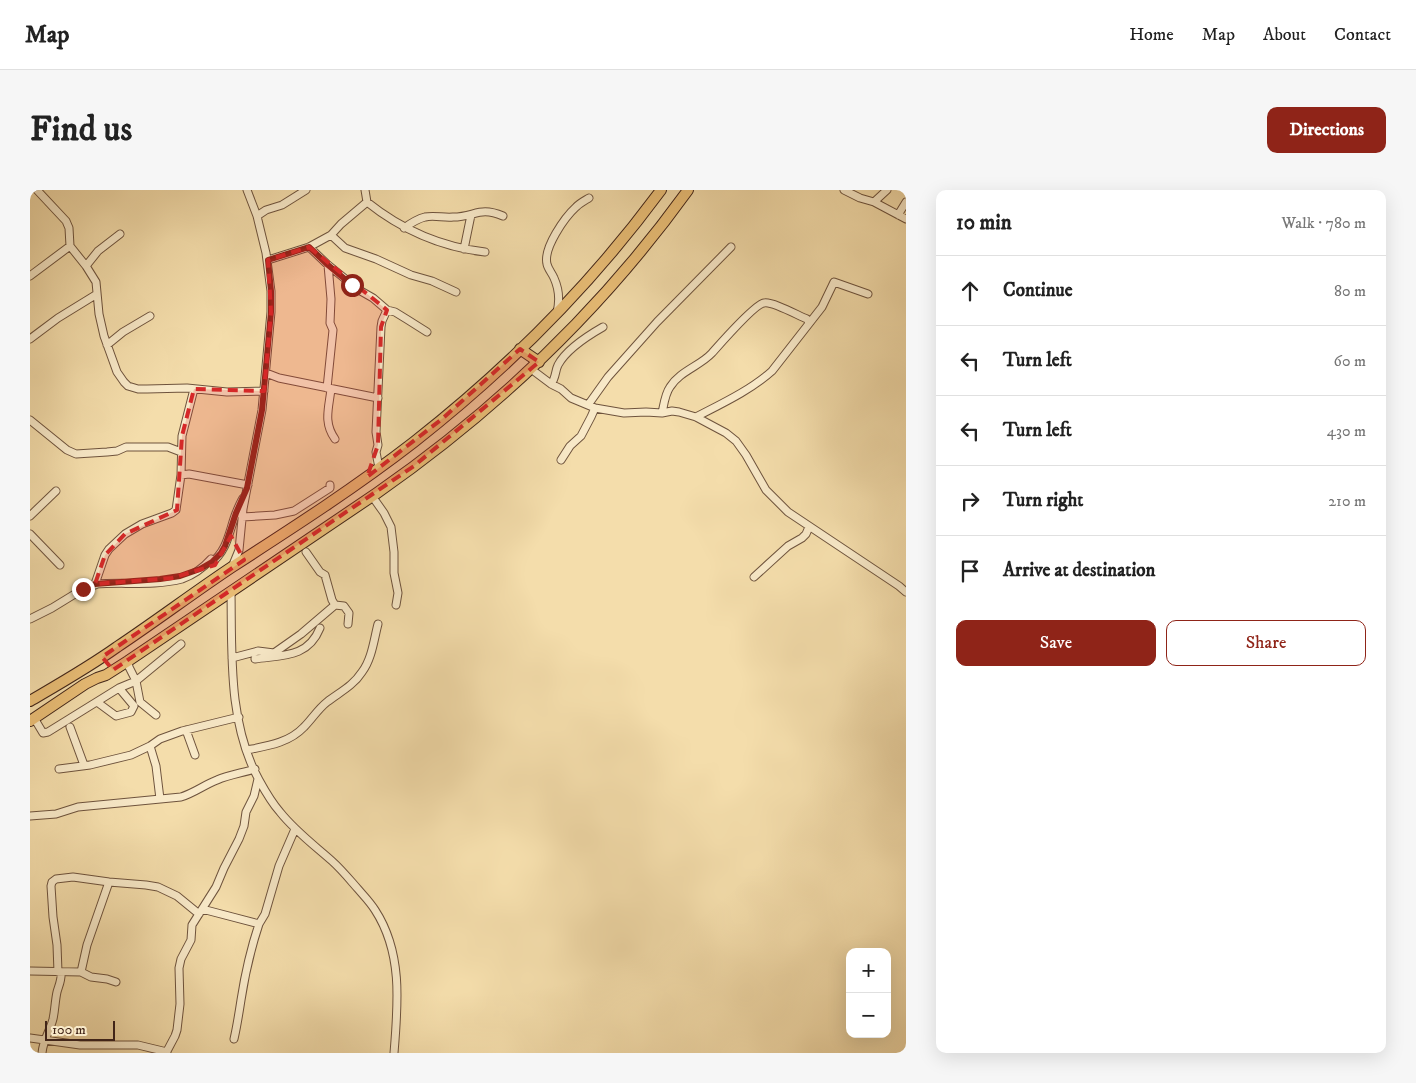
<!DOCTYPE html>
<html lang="en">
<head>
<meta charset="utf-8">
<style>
  body { margin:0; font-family:"IM FELL DW Pica",serif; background:#f6f6f6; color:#222 }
  .controls { position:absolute; right:15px; bottom:15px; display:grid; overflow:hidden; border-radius:10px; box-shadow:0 5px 20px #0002 }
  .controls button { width:45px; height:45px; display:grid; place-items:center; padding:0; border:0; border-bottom:1px solid #e0e0e0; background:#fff; color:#222; font:25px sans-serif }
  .scale { position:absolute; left:15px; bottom:12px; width:70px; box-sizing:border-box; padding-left:5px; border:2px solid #422518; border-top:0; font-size:14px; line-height:18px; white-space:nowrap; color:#422518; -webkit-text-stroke:4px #f8e9c8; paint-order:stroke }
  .stop { position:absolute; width:15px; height:15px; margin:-11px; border:4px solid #8f2418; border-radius:50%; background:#fff }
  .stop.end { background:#8f2418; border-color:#fff; box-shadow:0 1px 5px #0008 }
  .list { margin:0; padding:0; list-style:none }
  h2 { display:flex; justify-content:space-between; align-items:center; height:65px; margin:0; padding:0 20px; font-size:21px }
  h2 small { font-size:16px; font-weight:400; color:#767676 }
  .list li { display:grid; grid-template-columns:32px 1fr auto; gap:15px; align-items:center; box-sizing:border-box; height:70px; padding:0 20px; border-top:1px solid #e0e0e0 }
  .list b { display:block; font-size:19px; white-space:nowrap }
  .list em { font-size:16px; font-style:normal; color:#767676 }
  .actions { display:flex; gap:10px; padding:15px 20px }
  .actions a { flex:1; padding:11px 0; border:1px solid #8f2418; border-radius:10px; text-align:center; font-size:18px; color:#8f2418 }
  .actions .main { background:#8f2418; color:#fff }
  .icon { flex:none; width:28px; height:28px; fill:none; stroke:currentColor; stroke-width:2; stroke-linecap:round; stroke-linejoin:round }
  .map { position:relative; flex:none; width:876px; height:863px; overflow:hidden; border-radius:10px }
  header { display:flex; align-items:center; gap:30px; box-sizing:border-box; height:70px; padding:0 25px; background:#fff; border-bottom:1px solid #e0e0e0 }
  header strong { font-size:24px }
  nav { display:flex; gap:28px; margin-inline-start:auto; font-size:18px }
  .intro { display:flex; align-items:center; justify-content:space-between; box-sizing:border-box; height:120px; padding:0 30px }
  h1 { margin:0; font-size:35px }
  .button { padding:12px 22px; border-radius:10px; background:#8f2418; color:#fff; font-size:18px; font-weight:700 }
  main { display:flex; gap:30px; padding:0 30px }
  aside { flex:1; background:#fff; border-radius:10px; box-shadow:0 5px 20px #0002 }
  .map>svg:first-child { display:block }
</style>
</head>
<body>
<header>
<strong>Map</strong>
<nav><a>Home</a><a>Map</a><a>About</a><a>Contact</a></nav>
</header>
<div class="intro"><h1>Find us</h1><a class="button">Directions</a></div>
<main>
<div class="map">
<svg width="876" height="863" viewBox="0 0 876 863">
  <rect width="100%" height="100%" fill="#f4ddab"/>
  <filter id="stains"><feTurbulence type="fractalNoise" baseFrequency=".004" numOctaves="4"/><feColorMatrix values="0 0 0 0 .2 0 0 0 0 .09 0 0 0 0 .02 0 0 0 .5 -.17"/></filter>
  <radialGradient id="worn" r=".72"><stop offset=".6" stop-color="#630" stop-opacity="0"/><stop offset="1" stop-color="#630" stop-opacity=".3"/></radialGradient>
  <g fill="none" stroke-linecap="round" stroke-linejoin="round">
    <g stroke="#6e533d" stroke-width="9">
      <path id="minor" d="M7,0L36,31L39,38L40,56L56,76L66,92L69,124L74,146L87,182L94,192L98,196L108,199H117L157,198L197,202L234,201
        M335,0L337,12C372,40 411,57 455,62
        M814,0L830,8L844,12L876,29
        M844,12L857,0
        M868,25L876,12
        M227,26L236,20L252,15L276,0
        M374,38C381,33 387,29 395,27C404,25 414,28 423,27C445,27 449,16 473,26
        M301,45L315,58L346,69L381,85L402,91L426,102
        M279,57L298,75L329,100L343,108L357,120L365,122L378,130L397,142
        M434,59L441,25
        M238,70L279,57L301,45L311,34L337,12
        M56,76L68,61L90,44
        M0,86L40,56
        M527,122C530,110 529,99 524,88C522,83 518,79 517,74C513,58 535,27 546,17C550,13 554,11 559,8
        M0,149L28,128L67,104
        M77,155L93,142L120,126
        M501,179L521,194L531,199L541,208L565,218L594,223L616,222L632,223L642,221L649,222L666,227L696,243L706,251L716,265L736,300L758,322L869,396L876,402
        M236,183L249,188L348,208
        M521,194C526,188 525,181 528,175C536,160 559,145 573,137
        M297,198L303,140L300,133L301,109L298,75
        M164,199L152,246L151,285L146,320L142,323L112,334L95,344L79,359L75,365L65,394C93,392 125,396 152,389C163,385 174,377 181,369
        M301,199C299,218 293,232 305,249
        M558,215L578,187L627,132L701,57
        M632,223C634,214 635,204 640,197C650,181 670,176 682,163C690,154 725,114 734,113C742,111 769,126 777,129L779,133
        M666,227C691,214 721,200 742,181L792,117L804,92L838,104
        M0,230L37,260L46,264L77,262L87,261L96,257H138L151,262
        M531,270L540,256L551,246L561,227L565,218
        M349,278L346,262L348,255L346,242L351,137L352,131L357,120
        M151,285L159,284L218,295
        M342,306L354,323L361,337L364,362V383L368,403L366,415
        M0,326L26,301
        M212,327L245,325L264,321L300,298V295
        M0,344L30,375
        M276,362L290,382L295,385L302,410L305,415
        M181,373C198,360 199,341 206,323C208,318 210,313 213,308
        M202,377L209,360L213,319L232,220L241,122V101L236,63L227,26L217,0
        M724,387L758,356L772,348L776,344L779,337
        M201,401C202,464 198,533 229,590C235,601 242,613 250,622C265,641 284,655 302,671C312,680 320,690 328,699C334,706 340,712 345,720C373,763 368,814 364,863
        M0,429L22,418L53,399L68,394
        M202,468L228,461L244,463L271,444L305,415L314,416L319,423L318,434
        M225,469C252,465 278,468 290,438
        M98,471L99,477L106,491L110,512L126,525
        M67,512L86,526L101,522L104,516L89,498
        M4,528L13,543L18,542L89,498L106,491L151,454
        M40,537L54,575
        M156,540L165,565
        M120,556L126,576L130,609
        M217,560C237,556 259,553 274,537C282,529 288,519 297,512C310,502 323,496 332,482C342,469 344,449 348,434
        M29,579L60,575L101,565L120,556L130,549L152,541L209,527
        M0,626L26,624L48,617L151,607C164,603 174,595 187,590C199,585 212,583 225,579
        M172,719L229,734C221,758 215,784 211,810C209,823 207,836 204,849
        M229,734L235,724L249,676L265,639
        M0,781L51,782L61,787L77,789L86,792
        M28,782L27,755L23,727L21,696L22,692L26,689L43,687L79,692L116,695L128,697L147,706L169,724
        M51,782L57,755L79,692
        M0,848L50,855H108L137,862
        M12,863C13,850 20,841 23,829C25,820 25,811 27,802C29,795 32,789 31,782
        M136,863L145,846L147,840L150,814L149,778L151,769L161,750L162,735L186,697L194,678L209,649L214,636L216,622L224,606L228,589"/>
    </g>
    <g stroke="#422518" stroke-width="12">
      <path id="highway" d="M490,159L509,172
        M0,511C29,494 59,477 87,457C126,431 163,403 202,377C264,337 326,297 384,252C477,179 561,95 631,0
        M0,531L55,494L67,488L76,485L98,471L347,303C466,220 573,118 658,0"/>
    </g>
    <use href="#minor" stroke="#f8e9c8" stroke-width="7"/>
    <use href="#highway" stroke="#eabe76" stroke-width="10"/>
  </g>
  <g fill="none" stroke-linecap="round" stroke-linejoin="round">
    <path stroke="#8f2418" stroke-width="6" d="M53,399L65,394L130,389L150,386L170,379L182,372L191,363L195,356L206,323L217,298L232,220L241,122V101L238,70L279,57L298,75L322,95"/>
  </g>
  <path fill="#d62828" fill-opacity="0.2" stroke="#d62828" stroke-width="4" stroke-dasharray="10 6" stroke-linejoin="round" d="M279,57L357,120L351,137L348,255L337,287L412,229L490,159L509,172L384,276L83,480L72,467L214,370L201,346L185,375L142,388L65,394L75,365L95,344L147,320L152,246L164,199L234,201L241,122L238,70Z"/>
  <rect width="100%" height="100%" filter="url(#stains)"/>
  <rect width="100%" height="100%" fill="url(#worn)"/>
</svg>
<div class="controls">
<button>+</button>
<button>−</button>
</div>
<div class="scale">100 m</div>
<div class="stop" style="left:322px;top:95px"></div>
<div class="stop end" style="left:53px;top:399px"></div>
</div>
<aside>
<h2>10 min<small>Walk · 780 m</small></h2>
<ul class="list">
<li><svg class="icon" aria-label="ahead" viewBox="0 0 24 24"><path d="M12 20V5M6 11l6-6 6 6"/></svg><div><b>Continue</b></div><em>80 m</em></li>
<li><svg class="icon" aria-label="left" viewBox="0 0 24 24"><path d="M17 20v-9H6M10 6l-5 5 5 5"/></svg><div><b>Turn left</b></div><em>60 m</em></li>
<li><svg class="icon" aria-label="left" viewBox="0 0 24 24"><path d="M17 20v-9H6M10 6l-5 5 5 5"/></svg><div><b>Turn left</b></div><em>430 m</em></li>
<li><svg class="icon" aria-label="right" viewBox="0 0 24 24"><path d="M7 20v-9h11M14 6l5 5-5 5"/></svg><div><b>Turn right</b></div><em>210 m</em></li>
<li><svg class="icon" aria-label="arrive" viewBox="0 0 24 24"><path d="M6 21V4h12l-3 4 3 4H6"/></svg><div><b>Arrive at destination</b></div></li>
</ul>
<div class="actions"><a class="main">Save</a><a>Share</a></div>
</aside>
</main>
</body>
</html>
